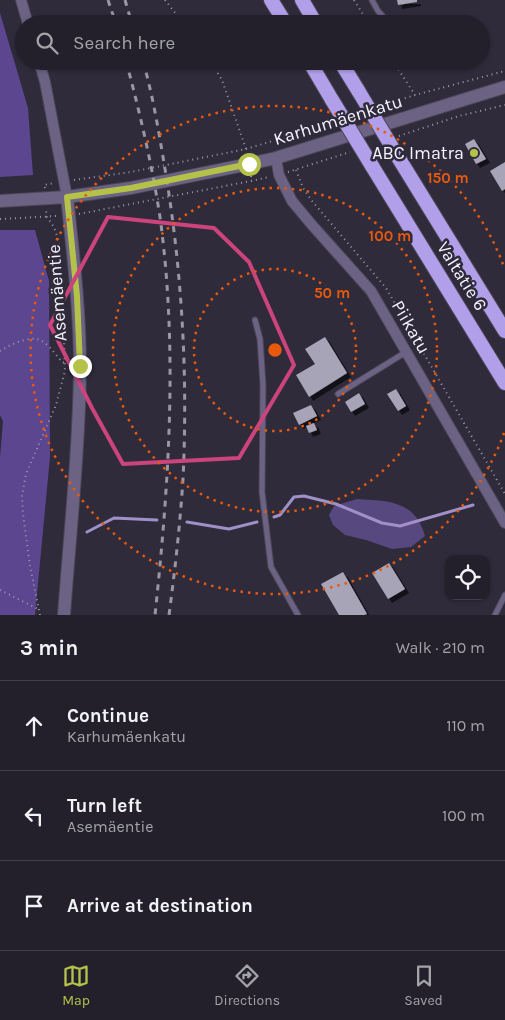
<!DOCTYPE html>
<html lang="en">
<head>
<meta charset="utf-8">
<style>
  body { margin:0; font-family:Karla,sans-serif; background:#2b2834; color:#f1f3f6 }
  .controls { position:absolute; right:15px; bottom:15px; display:grid; overflow:hidden; border-radius:10px; box-shadow:0 1px 4px #0004 }
  .controls button { width:45px; height:45px; display:grid; place-items:center; padding:0; border:0; border-bottom:1px solid #403e48; background:#23202c; color:#f1f3f6; font:25px sans-serif }
  .stop { position:absolute; width:15px; height:15px; margin:-11px; border:4px solid #b4c24a; border-radius:50%; background:#fff }
  .stop.end { background:#b4c24a; border-color:#fff; box-shadow:0 1px 5px #0008 }
  .list { margin:0; padding:0; list-style:none }
  h2 { display:flex; justify-content:space-between; align-items:center; height:65px; margin:0; padding:0 20px; font-size:21px }
  h2 small { font-size:16px; font-weight:400; color:#a3a3a9 }
  .list li { display:grid; grid-template-columns:32px 1fr auto; gap:15px; align-items:center; box-sizing:border-box; height:90px; padding:0 20px; border-top:1px solid #403e48 }
  .list b { display:block; font-size:19px; white-space:nowrap }
  .list p { margin:0; font-size:16px; white-space:nowrap; color:#a3a3a9 }
  .list em { font-size:16px; font-style:normal; color:#a3a3a9 }
  .icon { flex:none; width:28px; height:28px; fill:none; stroke:currentColor; stroke-width:2; stroke-linecap:round; stroke-linejoin:round }
  .map { position:relative; flex:none; width:505px; height:615px; overflow:hidden }
  .search { position:absolute; background:#23202c; box-shadow:0 1px 4px #0004; left:15px; right:15px; top:15px; height:55px; display:flex; align-items:center; gap:12px; box-sizing:border-box; padding:0 18px; border-radius:28px; color:#a3a3a9; font-size:19px }
  .sheet { height:335px; background:#23202c }
  nav { display:flex; justify-content:space-around; align-items:center; box-sizing:border-box; height:70px; border-top:1px solid #403e48; background:#23202c; font-size:14px; color:#a3a3a9 }
  nav a { display:grid; justify-items:center; gap:2px }
  nav .on { color:#b4c24a }
  .map>svg:first-child { display:block }
</style>
</head>
<body>
<div class="map">
<svg width="505" height="615" viewBox="0 0 505 615">
  <defs>
    <filter id="shadow"><feDropShadow dx="4" dy="4" stdDeviation="0" flood-color="#0009"/></filter>
  </defs>
  <rect width="100%" height="100%" fill="#2f2b3b"/>
  <path fill="#584880" d="M357,499C388,501 415,500 425,536L411,547L392,549L366,540L345,535L333,525L329,515L334,506Z"/>
  <path fill="#5d4690" d="M0,13L28,108L33,175L0,177Z
    M0,230H35L49,281L50,457L35,615H0V458L3,421L0,415Z"/>
  <g fill="none" stroke-linecap="round" stroke-linejoin="round">
    <path stroke="#a090c8" stroke-width="3" d="M274,517L280,515L294,497L304,496L336,504L382,523L400,526L473,505
      M187,522L229,529L257,522
      M87,532L114,518L157,520"/>
  </g>
  <path fill="#a8a4b8" filter="url(#shadow)" d="M397,0H417V2L398,5Z
    M474,139L486,159L476,164L465,144Z
    M505,162V189L502,191L490,171Z
    M325,337L347,373L309,397L296,375L315,364L305,349Z
    M396,389L406,406L398,411L387,394Z
    M359,393L365,404L351,412L345,402Z
    M311,405L317,416L299,425L293,413Z
    M314,423L317,430L309,433L306,426Z
    M389,563L405,589L388,599L372,573Z
    M343,572L367,614L364,615H339L321,584Z"/>
  <g fill="none" stroke-linecap="round" stroke-linejoin="round">
    <g stroke="#4b4756" stroke-width="7">
      <path id="service" d="M372,0L378,11L390,24
        M255,320L260,339L263,385L262,492L271,567L298,615
        M338,394L406,352
        M495,615L505,595"/>
    </g>
    <g stroke="#4b4756" stroke-width="12">
      <path id="minor" d="M21,0L28,24
        M39,61L45,82L67,197
        M276,158L279,175L292,201L312,225L371,291L505,523"/>
    </g>
    <g stroke="#4b4756" stroke-width="14">
      <path id="tertiary" d="M0,201L67,197L131,188L249,164L276,158L505,87
        M64,615C70,533 79,450 80,368C80,311 73,253 67,197"/>
    </g>
    <g stroke="#4b4756" stroke-width="16">
      <path id="trunk" d="M271,0L286,24
        M302,0L316,24
        M309,61L332,100
        M340,61L359,92
        M398,157L505,331
        M372,166L505,383"/>
    </g>
    <path stroke="#9c99a6" stroke-width="2" stroke-dasharray="1 4" stroke-linecap="butt" d="M165,0L184,24
      M354,0L369,24
      M393,61L415,95
      M381,106L415,95L505,71
      M399,136L459,116L505,105
      M246,149L332,123
      M296,170L303,188L312,201L386,288L505,494
      M288,172L350,152
      M251,176V181L269,177
      M74,180L131,172L246,149L222,80L210,61
      M45,188L44,185L55,183
      M79,214L251,181
      M0,219L57,216
      M0,351C10,345 31,334 42,341C50,346 56,355 62,362L65,363
      M0,590L38,609
      M40,615L30,566L23,514L22,496L26,474L56,405L65,371L63,311L59,242L54,227L47,217L46,210"/>
    <use href="#service" stroke="#6b6284" stroke-width="5"/>
    <use href="#minor" stroke="#6b6284" stroke-width="10"/>
    <use href="#tertiary" stroke="#6b6284" stroke-width="12"/>
    <use href="#trunk" stroke="#b29fea" stroke-width="14"/>
    <path stroke="#9a97a5" stroke-width="3" stroke-dasharray="6 6" stroke-linecap="butt" d="M108,0L116,24
      M125,0L132,24
      M126,61C140,113 152,165 160,217C178,349 169,483 155,615
      M143,61C153,96 159,133 165,169C182,271 188,375 183,479C180,525 175,570 169,615"/>
    <g stroke="#4b4756" stroke-width="16" stroke-linecap="butt">
      <path id="trunk-bridge" d="M359,92L398,157
        M332,100L372,166"/>
    </g>
    <use href="#trunk-bridge" stroke="#b29fea" stroke-width="14"/>
  </g>
  <g fill="none" stroke-linecap="round" stroke-linejoin="round">
    <path stroke="#b4c24a" stroke-width="6" d="M80,366L77,296L67,197L131,188L249,164"/>
  </g>
  <path fill="none" stroke="#cc447c" stroke-width="4" stroke-linejoin="round" d="M108,217L214,228L249,262L294,365L239,458L123,464L92,408L50,325Z"/>
  <g fill="none" stroke="#e8590c" stroke-width="2.5" stroke-dasharray="2.5 5">
    <circle cx="275" cy="350" r="81"/>
    <circle cx="275" cy="350" r="162"/>
    <path d="M504 433A244 244 0 1 1 504 267"/>
  </g>
  <circle fill="#b4c24a" stroke="#2f2b3b" stroke-width="2" cx="474" cy="153" r="5"/>
  <g text-anchor="middle" dominant-baseline="central" stroke-width="5" stroke-linejoin="round" paint-order="stroke">
    <g font-size="18" fill="#f5f3fe" stroke="#2f2b3b">
      <text transform="translate(338 120) rotate(-17)">Karhumäenkatu</text>
      <text transform="translate(462 276) rotate(58)">Valtatie 6</text>
      <text transform="translate(57 293) rotate(-94)">Asemäentie</text>
      <text transform="translate(411 327) rotate(60)">Piikatu</text>
    </g>
    <g font-size="18" fill="#f5f3fe" stroke="#2f2b3b" text-anchor="end">
      <text x="464" y="153">ABC Imatra</text>
    </g>
  </g>
  <circle cx="275" cy="350" r="8" fill="#e8590c" stroke="#2f2b3b" stroke-width="2.5"/>
  <g font-size="15" text-anchor="middle" font-weight="bold" fill="#e8590c" stroke="#2f2b3b" stroke-width="5" stroke-linejoin="round" paint-order="stroke">
    <text x="448" y="183">150 m</text>
    <text x="390" y="241">100 m</text>
    <text x="332" y="298">50 m</text>
  </g>
</svg>
<div class="controls">
<button><svg class="icon" aria-label="locate" viewBox="0 0 24 24"><circle cx="12" cy="12" r="6"/><path d="M12 2v4M12 18v4M2 12h4M18 12h4"/></svg></button>
</div>
<div class="stop" style="left:249px;top:164px"></div>
<div class="stop end" style="left:80px;top:366px"></div>
<div class="search"><svg class="icon" aria-label="search" viewBox="0 0 24 24"><circle cx="10" cy="10" r="6"/><path d="M15 15l6 6"/></svg>Search here</div>
</div>
<section class="sheet">
<h2>3 min<small>Walk · 210 m</small></h2>
<ul class="list">
<li><svg class="icon" aria-label="ahead" viewBox="0 0 24 24"><path d="M12 20V5M6 11l6-6 6 6"/></svg><div><b>Continue</b><p>Karhumäenkatu</p></div><em>110 m</em></li>
<li><svg class="icon" aria-label="left" viewBox="0 0 24 24"><path d="M17 20v-9H6M10 6l-5 5 5 5"/></svg><div><b>Turn left</b><p>Asemäentie</p></div><em>100 m</em></li>
<li><svg class="icon" aria-label="arrive" viewBox="0 0 24 24"><path d="M6 21V4h12l-3 4 3 4H6"/></svg><div><b>Arrive at destination</b></div></li>
</ul>
</section>
<nav>
<a class="on"><svg class="icon" aria-label="map" viewBox="0 0 24 24"><path d="M3 6l6-2 6 2 6-2v14l-6 2-6-2-6 2zM9 4v14M15 6v14"/></svg>Map</a>
<a><svg class="icon" aria-label="directions" viewBox="0 0 24 24"><path d="M12 3l9 9-9 9-9-9zM9 14v-3h6M13 9l2 2-2 2"/></svg>Directions</a>
<a><svg class="icon" aria-label="saved" viewBox="0 0 24 24"><path d="M7 4h10v16l-5-4-5 4z"/></svg>Saved</a>
</nav>
</body>
</html>
